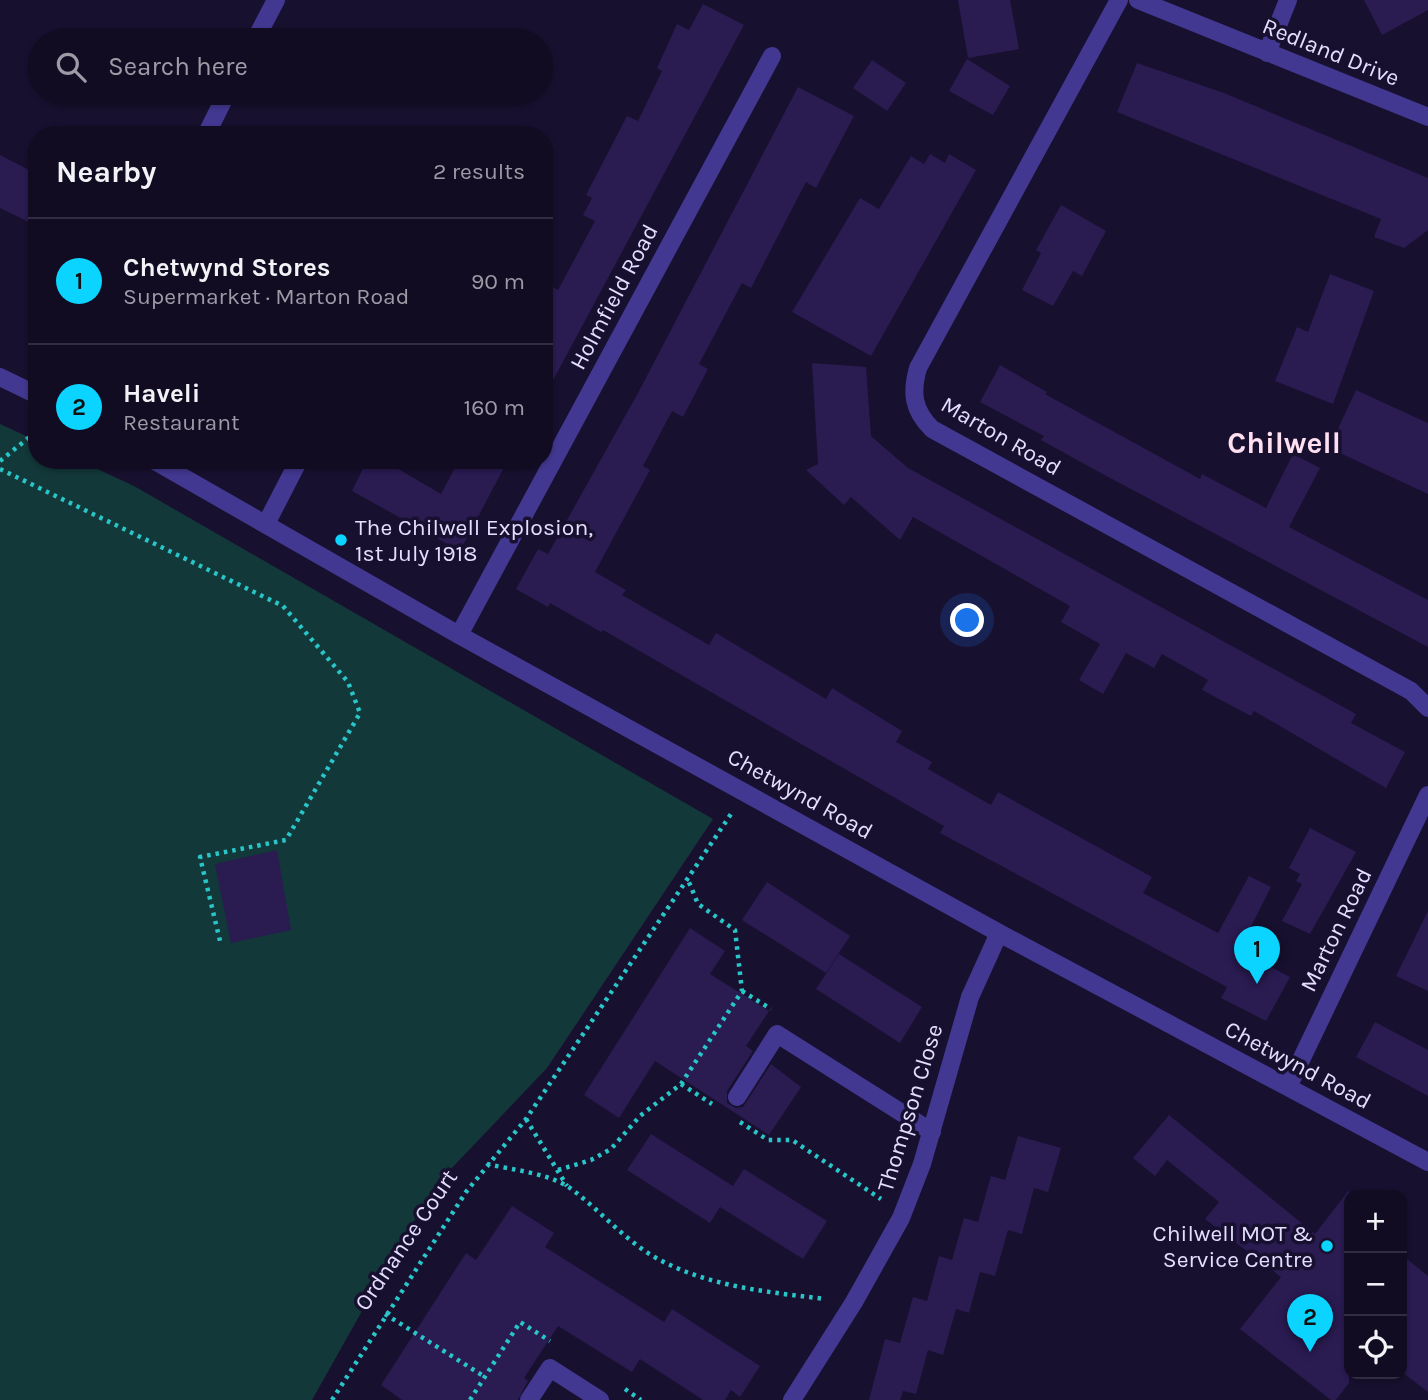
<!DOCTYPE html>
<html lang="en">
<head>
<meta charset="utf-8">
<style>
  body { margin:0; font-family:Karla,sans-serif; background:#1b152b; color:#f1f3f6 }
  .controls { position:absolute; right:21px; bottom:21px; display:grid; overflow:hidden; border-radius:14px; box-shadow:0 2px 5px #0004 }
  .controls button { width:63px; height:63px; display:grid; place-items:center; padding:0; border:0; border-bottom:2px solid #312c41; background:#120c23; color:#f1f3f6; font:35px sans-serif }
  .you { position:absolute; left:968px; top:621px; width:24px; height:24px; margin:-18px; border:5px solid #fff; border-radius:50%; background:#1a73e8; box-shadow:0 0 0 10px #1a73e833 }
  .badge { display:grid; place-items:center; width:46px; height:46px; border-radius:50%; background:#0ad4ff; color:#111; font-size:23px; font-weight:700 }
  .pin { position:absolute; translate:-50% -58px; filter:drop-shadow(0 2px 4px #0008) }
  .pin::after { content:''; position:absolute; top:37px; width:24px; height:21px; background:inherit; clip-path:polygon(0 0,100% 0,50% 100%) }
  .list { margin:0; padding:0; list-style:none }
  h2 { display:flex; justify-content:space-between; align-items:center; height:91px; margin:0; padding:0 28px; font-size:30px }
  h2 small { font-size:23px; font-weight:400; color:#9c9ba6 }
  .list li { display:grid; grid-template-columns:46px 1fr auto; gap:21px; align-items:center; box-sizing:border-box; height:126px; padding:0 28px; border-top:2px solid #312c41 }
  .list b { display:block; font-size:26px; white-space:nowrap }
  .list p { margin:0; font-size:23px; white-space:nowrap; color:#9c9ba6 }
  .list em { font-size:23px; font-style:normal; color:#9c9ba6 }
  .icon { flex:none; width:38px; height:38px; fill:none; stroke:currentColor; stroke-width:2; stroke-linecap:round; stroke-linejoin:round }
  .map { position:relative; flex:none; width:1428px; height:1400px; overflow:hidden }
  .search { position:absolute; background:#120c23; box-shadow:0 2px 5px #0004; left:28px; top:28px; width:525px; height:77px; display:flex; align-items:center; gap:18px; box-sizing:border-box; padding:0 24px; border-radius:38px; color:#9c9ba6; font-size:26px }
  .panel { position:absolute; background:#120c23; box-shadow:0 2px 5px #0004; left:28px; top:126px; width:525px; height:343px; border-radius:28px }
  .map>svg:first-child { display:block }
</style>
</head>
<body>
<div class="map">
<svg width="1428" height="1400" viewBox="0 0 1428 1400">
  <rect width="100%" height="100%" fill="#18102f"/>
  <path fill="#133839" d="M0,424L37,441V460H78L134,486L713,819L547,1068L449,1171L407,1231L312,1400H0Z"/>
  <path fill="#2a1b51" d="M958,0H1010L1019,49L968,58Z
    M1364,0H1428V10L1382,35Z
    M703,4L744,25L544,397V282L558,290L595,221L583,215L592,198L586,195L627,116L638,121L662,71L657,68L677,24L689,30Z
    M967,59L1010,86L993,115L949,91Z
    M872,60L906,83L887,111L853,88Z
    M1137,63L1224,93L1428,178V230L1404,248L1374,237L1381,219L1117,112Z
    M798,87L854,116L816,188L806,182L751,288L742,283L699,364L708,369L683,417L672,411L643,466L650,470L595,572L626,590L622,595L709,645L716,633L826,699L832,688L902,731L896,742L932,762L928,769L991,805L998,792L1152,877L1143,893L1218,933L1249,876L1271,887L1239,950L1290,977L1266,1021L1221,998L1227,987L940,833L944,826L603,630L601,632L550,603L548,607L516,589L538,549L548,554L638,393Z
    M930,154L945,163L949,154L976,170L871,356L792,312L860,198L879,209L911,156L924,164Z
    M0,155L37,174V226L0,208Z
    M1061,205L1106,231L1082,276L1073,271L1053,306L1022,290L1041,253L1036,250Z
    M1330,274L1374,291L1333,404L1275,381L1297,327L1308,332Z
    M812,363L866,367L871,436L908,468L1356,714L1351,723L1405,752L1386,788L1254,711L1251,716L1202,690L1208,680L1162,654L1154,668L1126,653L1103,694L1079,680L1100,644L1061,622L1070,606L913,517L900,540L851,497L844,505L806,470L818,464Z
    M1000,365L1047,392L1045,394L1171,463L1200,479L1202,474L1266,508L1293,454L1320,468L1289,527L1428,600V647L1097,471L1041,440L1044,436L980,402Z
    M1356,390L1428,423V494L1329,448Z
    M367,460H383L441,494L459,460H508L460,551L352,491Z
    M1310,828L1356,852L1310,934L1282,921L1302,884L1296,881L1300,874L1289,868Z
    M277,850L291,930L231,943L215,864Z
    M767,882L850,936L826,973L742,920Z
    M1428,911V991L1396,976Z
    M690,928L725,951L710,974L769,1011L746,1046L753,1051L727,1091V1103L736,1108L743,1107L771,1064L801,1087L769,1135L655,1061L619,1118L584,1095Z
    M839,954L922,1007L900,1043L816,989Z
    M1375,1022L1428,1050V1096L1356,1057Z
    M1169,1115L1315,1234L1349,1190V1383L1336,1400H1331L1240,1329L1281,1277L1205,1219L1219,1202L1167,1160L1155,1176L1133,1158Z
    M651,1134L733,1186L744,1169L827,1221L803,1259L720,1207L710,1223L627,1170Z
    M1018,1136L1061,1148L1048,1192L1034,1188L1022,1234L1008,1230L995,1276L980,1272L969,1313L956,1309L943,1355L928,1350L916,1394L903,1391L900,1400H869L885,1339L900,1343L913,1297L927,1301L939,1256L952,1260L964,1218L978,1222L991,1176L1005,1180Z
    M512,1206L554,1233L545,1247L664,1322L672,1309L760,1366L740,1397L731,1390L725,1400H703L640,1359L632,1372L558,1326L524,1378L528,1381L518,1400H402L381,1385L466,1253L476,1260Z
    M1402,1255L1428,1276V1392L1402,1372Z"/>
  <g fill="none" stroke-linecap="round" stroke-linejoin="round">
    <path stroke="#28c6c9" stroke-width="4.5" stroke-dasharray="3.5 5" stroke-linecap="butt" d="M0,461L37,431
      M0,469L283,606L348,682L360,713L286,840L200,857L220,941
      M742,991L771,1009
      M681,1084L712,1104
      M526,1119L567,1186
      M740,1122L768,1140H792L881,1199
      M487,1164C513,1170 548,1173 570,1188C600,1210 625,1241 658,1259C710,1287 768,1292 825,1299
      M558,1170L591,1160L611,1149L640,1116L681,1084L742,991L735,930L698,904L688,880
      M385,1314L485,1377
      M625,1389L641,1400
      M332,1400L466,1192L526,1119L731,814
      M470,1400L520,1322L550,1341"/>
    <path stroke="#423891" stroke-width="18" d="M1119,0L918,368C911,393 913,410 932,429L1411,691L1428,708
      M1138,0L1428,117
      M255,40L276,0
      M1267,53L1288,0
      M206,135L227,93
      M0,377L37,395
      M153,460L459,635L999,933L1428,1162
      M266,524L299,460
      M459,635L772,56
      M1288,1087L1428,795
      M737,1097L777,1034L932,1132
      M529,1400L550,1368L600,1400
      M792,1400L854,1302L901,1218L922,1164L970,997L999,933"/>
  </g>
  <g fill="#0ad4ff" stroke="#18102f" stroke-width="2.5">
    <circle cx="341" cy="540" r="7"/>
    <circle cx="1327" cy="1246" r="7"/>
  </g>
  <g text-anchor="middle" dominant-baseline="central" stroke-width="7" stroke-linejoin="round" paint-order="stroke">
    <g font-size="23" fill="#e4deff" stroke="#18102f">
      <text transform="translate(1331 52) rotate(22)">Redland Drive</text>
      <text transform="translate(614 297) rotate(-62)">Holmfield Road</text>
      <text transform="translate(1001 436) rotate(30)">Marton Road</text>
      <text transform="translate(800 794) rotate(29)">Chetwynd Road</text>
      <text transform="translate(1336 930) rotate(-64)">Marton Road</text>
      <text transform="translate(1298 1065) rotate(28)">Chetwynd Road</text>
      <text transform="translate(910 1108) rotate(-73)">Thompson Close</text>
      <text transform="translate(406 1240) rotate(-56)">Ordnance Court</text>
    </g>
    <g font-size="23" fill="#e4deff" stroke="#18102f" text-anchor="start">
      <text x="355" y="527">The Chilwell Explosion,<tspan x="355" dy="26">1st July 1918</tspan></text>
      <text x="1313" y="1233" text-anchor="end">Chilwell MOT &amp;<tspan x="1313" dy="26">Service Centre</tspan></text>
    </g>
    <g font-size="30" font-weight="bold" fill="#ffe0f1" stroke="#18102f">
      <text x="1284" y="443">Chilwell</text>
    </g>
  </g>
</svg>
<div class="controls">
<button>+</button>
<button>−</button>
<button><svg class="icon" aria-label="locate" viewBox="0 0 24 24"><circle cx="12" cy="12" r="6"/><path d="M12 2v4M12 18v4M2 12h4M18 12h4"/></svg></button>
</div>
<div class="you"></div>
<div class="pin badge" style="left:1257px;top:984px">1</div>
<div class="pin badge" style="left:1310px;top:1352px">2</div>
<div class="search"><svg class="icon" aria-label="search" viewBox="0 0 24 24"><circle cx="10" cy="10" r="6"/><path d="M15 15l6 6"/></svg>Search here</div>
<section class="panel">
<h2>Nearby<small>2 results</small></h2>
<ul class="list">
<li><span class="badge">1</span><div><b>Chetwynd Stores</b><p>Supermarket · Marton Road</p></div><em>90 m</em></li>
<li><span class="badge">2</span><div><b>Haveli</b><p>Restaurant</p></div><em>160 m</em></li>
</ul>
</section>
</div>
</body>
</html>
